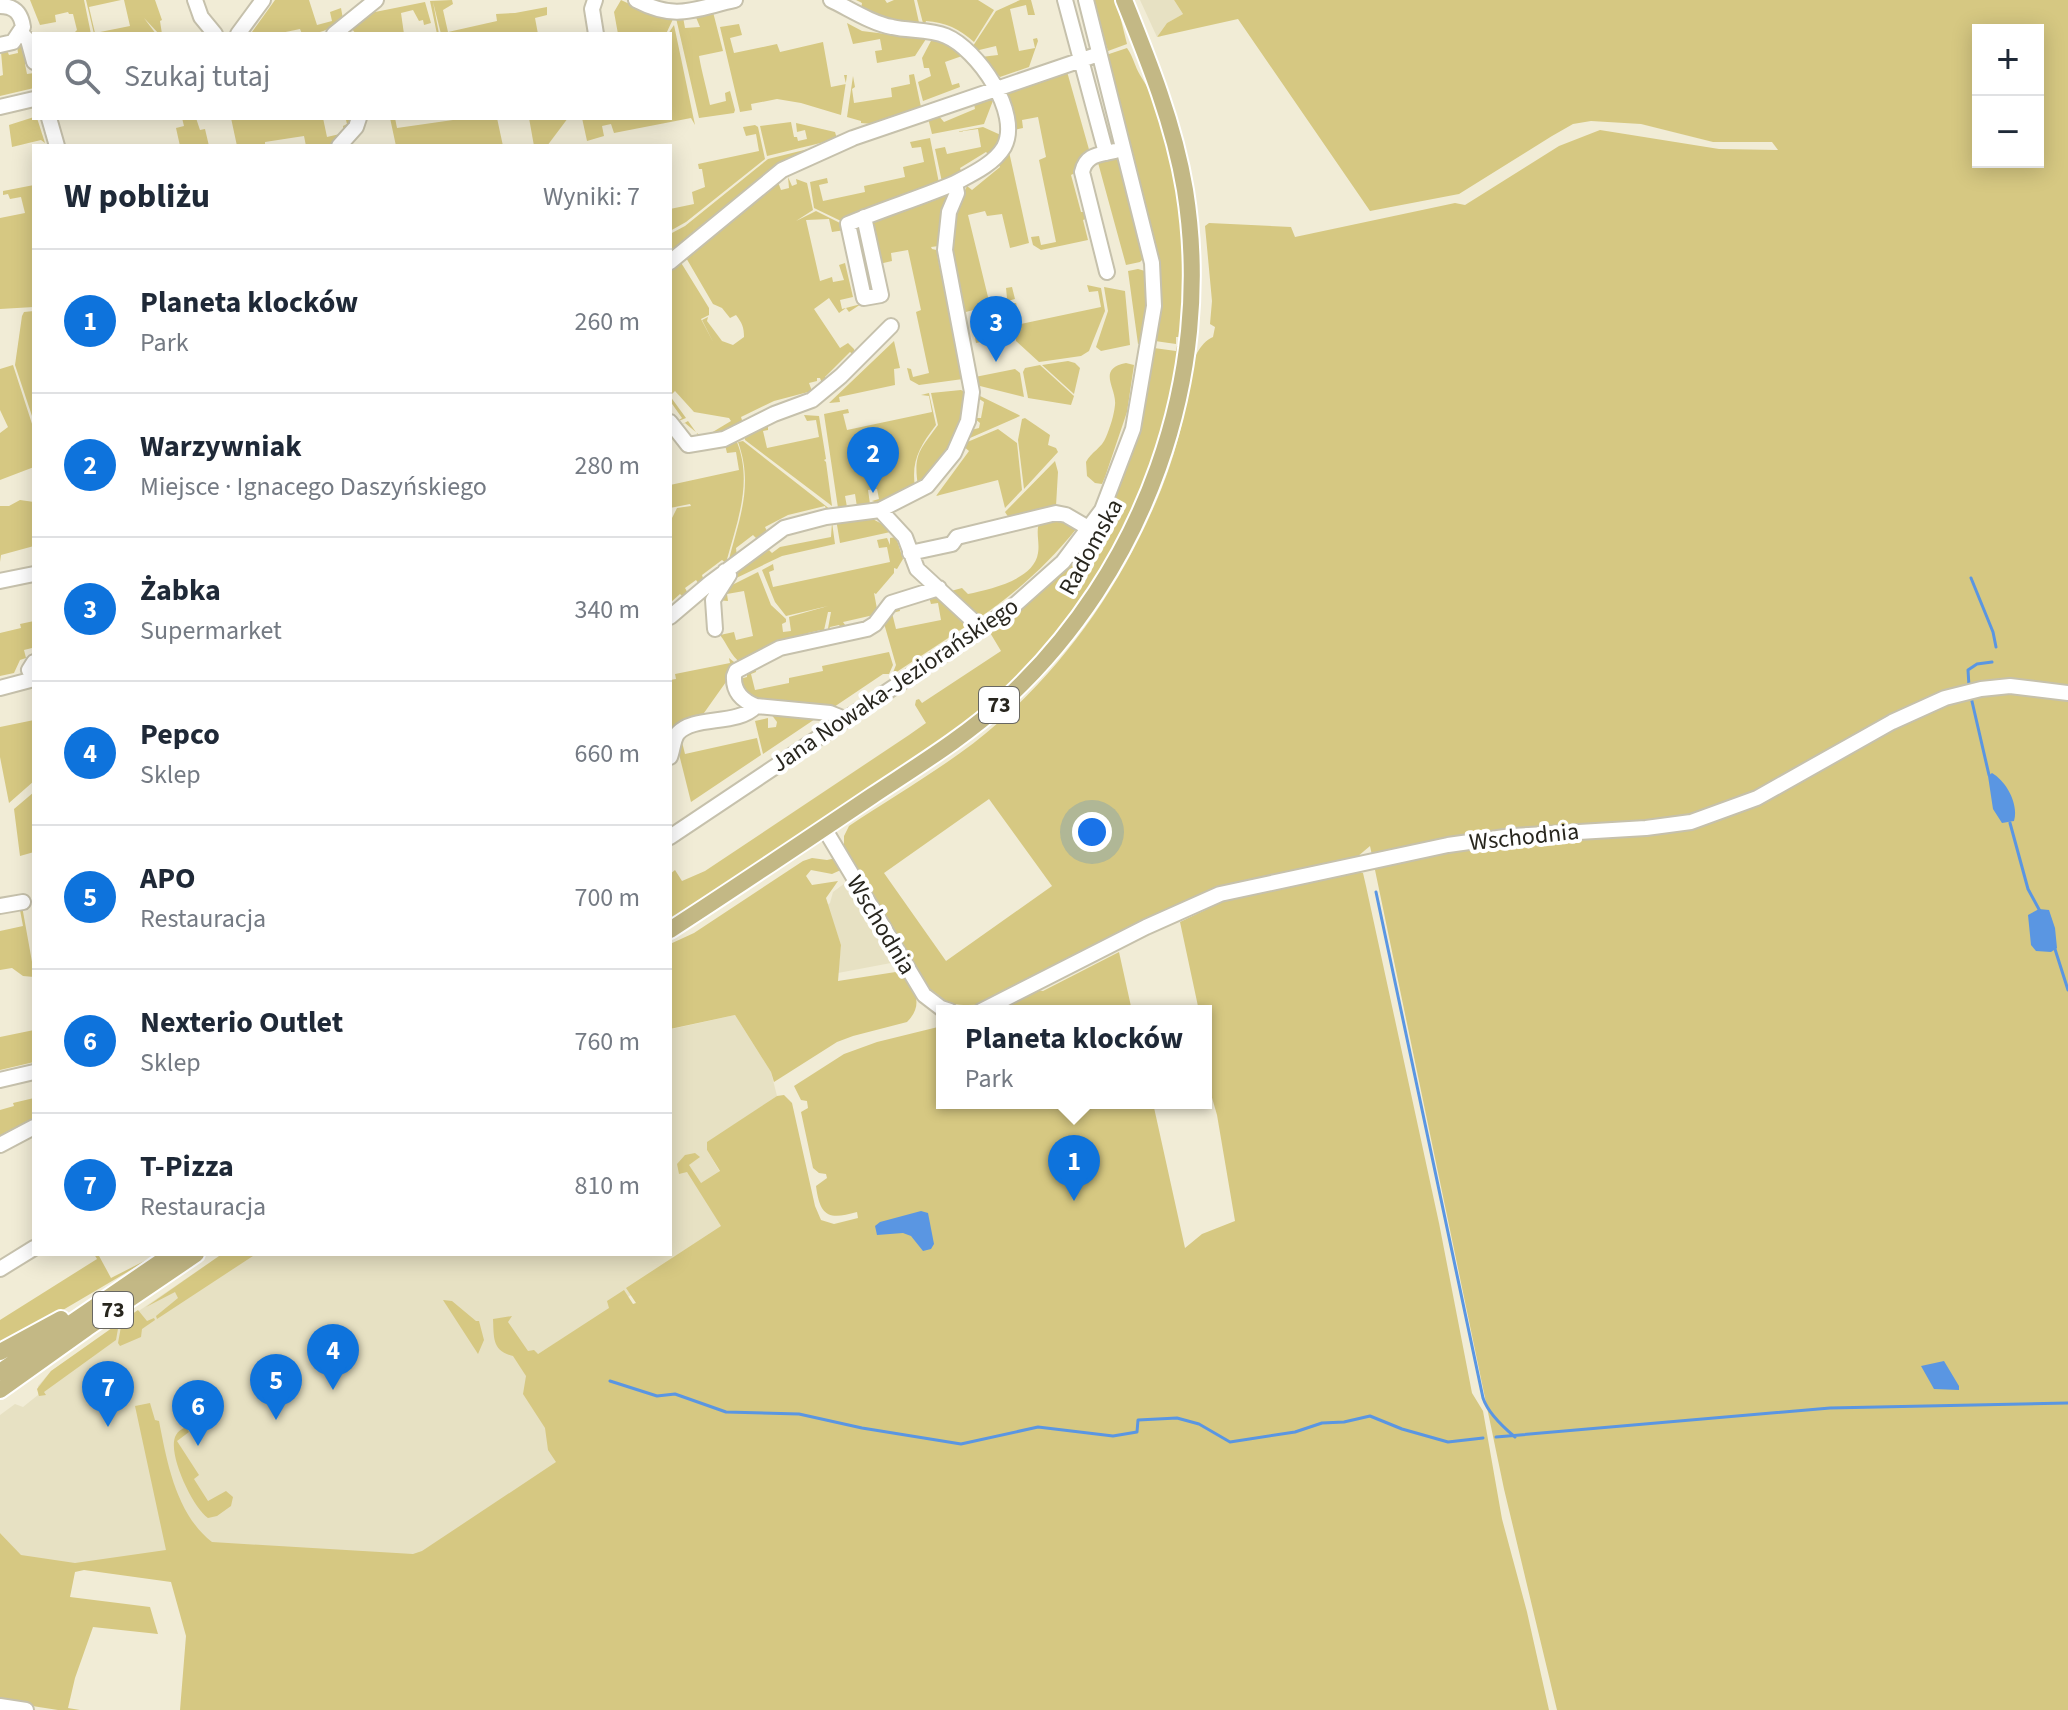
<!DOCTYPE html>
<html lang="pl">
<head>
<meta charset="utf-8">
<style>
  body { margin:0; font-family:"Source Sans 3",sans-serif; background:#f2f2f3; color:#1f2937 }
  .controls { position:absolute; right:24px; top:24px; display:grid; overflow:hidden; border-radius:0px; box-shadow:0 4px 20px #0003 }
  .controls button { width:72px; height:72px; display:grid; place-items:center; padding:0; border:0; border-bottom:2px solid #e0e1e3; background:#fff; color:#1f2937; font:40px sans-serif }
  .you { position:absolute; left:1092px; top:832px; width:28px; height:28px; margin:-20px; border:6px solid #fff; border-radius:50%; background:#1a73e8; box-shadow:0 0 0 12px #1a73e833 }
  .badge { display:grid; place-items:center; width:52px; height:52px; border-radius:50%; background:#0e73dc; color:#fff; font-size:26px; font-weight:700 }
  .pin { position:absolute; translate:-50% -66px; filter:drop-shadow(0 2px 4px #0008) }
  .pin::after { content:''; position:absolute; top:42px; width:28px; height:24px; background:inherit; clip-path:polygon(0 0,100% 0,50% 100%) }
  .popup { position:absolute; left:936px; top:1005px; width:276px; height:104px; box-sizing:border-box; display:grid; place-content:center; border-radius:0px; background:#fff; filter:drop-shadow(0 2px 6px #0005); font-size:26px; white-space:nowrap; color:#747a83 }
  .popup b { font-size:30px; color:#1f2937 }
  .popup::after { content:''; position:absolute; left:50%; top:100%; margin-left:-16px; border:16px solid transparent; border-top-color:#fff }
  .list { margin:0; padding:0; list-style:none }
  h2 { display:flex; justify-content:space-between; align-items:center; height:104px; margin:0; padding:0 32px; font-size:34px }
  h2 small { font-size:26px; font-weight:400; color:#747a83 }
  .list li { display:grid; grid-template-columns:52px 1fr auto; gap:24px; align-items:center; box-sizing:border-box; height:144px; padding:0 32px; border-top:2px solid #e0e1e3 }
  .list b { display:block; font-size:30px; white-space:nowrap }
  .list p { margin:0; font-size:26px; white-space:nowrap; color:#747a83 }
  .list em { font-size:26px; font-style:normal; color:#747a83 }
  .icon { flex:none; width:44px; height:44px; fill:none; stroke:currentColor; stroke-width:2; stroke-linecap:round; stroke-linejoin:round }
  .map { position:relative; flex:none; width:2068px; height:1710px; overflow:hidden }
  .search { position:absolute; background:#fff; box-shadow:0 4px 20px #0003; left:32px; top:32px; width:640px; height:88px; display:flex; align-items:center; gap:20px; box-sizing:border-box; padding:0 28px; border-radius:0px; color:#747a83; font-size:30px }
  .panel { position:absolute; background:#fff; box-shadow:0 4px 20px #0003; left:32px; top:144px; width:640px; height:1112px; border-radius:0px }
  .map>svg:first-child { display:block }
</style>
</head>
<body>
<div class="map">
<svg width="2068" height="1710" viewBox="0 0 2068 1710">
  <rect width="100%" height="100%" fill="#f1ecd6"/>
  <path fill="#e7e1c3" d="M1140,0H1174L1183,14L1167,23L1157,37Z
    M845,883L852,886L892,953L891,963L838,973L841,945L827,905L830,903L833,892Z
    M735,1015L771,1072L777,1096L707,1143V1150L720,1172L702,1184L732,1231L538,1354L569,1477L426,1569L74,1567L18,1559L14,1548L0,1533V1415L15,1404L23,1407L38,1395V1386L51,1371L222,1254H670V1025L672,1029Z"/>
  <path fill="#d6c882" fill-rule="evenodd" d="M30,0H84L91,34H73L77,30L73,14H69L68,12L55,15L56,22L40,25Z
    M86,0H121L89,7L95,33L130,26L124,0H155L162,20L160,21L162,34H159L144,18L156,34H94Z
    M275,0H309L317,25L332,21L330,12L341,8L343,19C329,30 320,34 302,34L300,29L276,34H254L252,32Z
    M452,0L453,4L443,10L448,32L497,21L496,14L515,13L547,7V15L535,18L538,34H441L433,2L439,34H437L430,1Z
    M621,0L657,17L673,19L666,34H618L614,12Z
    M856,0H885L887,3L894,0H914L920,27L896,24L861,9L862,3Z
    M917,0H978L994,10L974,42C960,29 945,22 926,21L924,27Z
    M1020,0H1031L1035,15H1028L1026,5L1010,9L1019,51L1035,48L1033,39L1037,38L1038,41L1029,67L1000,77L981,57L998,55L996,46L975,51L971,49L996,11Z
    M1092,0H1116L1127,44L1108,51Z
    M1174,0H2068V1710H1557L1504,1489L1370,846L1357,857L1218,887L988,1004C971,1005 954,1007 938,999C913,984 862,881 844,851V836L849,826C897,794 957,760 999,722C1064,665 1117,590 1152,511C1165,483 1176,450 1183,419C1187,399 1187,371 1197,353C1201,346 1206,340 1213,337L1215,327L1210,324L1212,301L1205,226L1209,223L1291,227L1295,237L1455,203L1465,205L1559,146L1600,130L1719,149L1778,150L1772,142H1713L1641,124L1591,121L1573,124L1552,136L1459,194L1370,211L1238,19L1157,37L1167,23L1183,14ZM1978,30H2038V162H1978ZM989,799L1052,886L946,961L884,873Z
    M425,2L431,23L424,25L423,20L419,21L413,10L401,13L404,34H356L352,29L370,13Z
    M713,12L723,51L699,56C702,73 706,86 710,105L726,101L725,93L730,91L735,110L734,113L699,118L676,18L683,17L685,28L700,27L695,15Z
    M847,23L862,31L926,39L915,56L877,63L875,51L882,50L880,39L853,44Z
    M739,24L742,35L730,38L734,53L777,44L780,52L823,42L831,87L846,84L844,75H847L841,115L801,103L777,99L751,104L752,110L740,112L720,27Z
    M674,25L695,125L691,118L614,133L611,124L602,126L604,136L587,141L582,118H670L668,34Z
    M932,39L941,41L962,56L945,62L952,85L959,83L960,87L923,101L918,82L931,76L929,68H924L922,58Z
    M24,44L31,62L25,64L27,74L34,73V88L0,96V76L3,75L1,52L6,48L9,55L18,53L17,46Z
    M1127,48C1133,56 1135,67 1140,75C1186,147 1186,254 1181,337H1176V344L1155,341L1161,307L1159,267L1106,55Z
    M1066,68L1090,153L1077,172L1071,175L1081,212H1087L1088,218L1083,220L1088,240L1041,250L1033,245L1031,237L1039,236L1041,245L1056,242L1039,160L1046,157L1038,117L1022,120L1023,128L1013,130L1007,95L1008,92Z
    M914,74L921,107L872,124L861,123V121L847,117L853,76L855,87L852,89L854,103L892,97L891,88L910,84L909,75Z
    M987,96L994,98L984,124L932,134L928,118L938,115L944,122L975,109L974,104Z
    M34,117L37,118L45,143L41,140L12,147L9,125Z
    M182,118H196L200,130L205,129L209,146H180L176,128L184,126Z
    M231,118H323L327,137L344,133L343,126L347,124L346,120L354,118L335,146H306L304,136L265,142V146L259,144L237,146Z
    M390,118H395L397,128L467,118H497L503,146H396Z
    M529,118H568L547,146H534Z
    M791,122L794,137H797L798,141L807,139L805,130L797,132L796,123L835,132L837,139L767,156L760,126Z
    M755,125L758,127L765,159L686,222L670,231V209L694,204L692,192L705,187L702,169H699L698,164L759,151L756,134L746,136L743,127Z
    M983,127L1003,136L991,157L986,152L960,168L962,174L942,182L935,149L945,147L947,154L981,147L978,129L956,132Z
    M930,138L939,183L843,222L814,208L810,182L827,178L828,183L819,185L823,201L865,192L864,186L905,177L903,167L924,162L921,147L912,148L910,142Z
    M1008,147L1029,243L1010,248L1002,214L987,216L985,211L968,215L989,301L1007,298L1006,288L1012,287L1015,299L962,313C951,261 942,236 967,186L972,190L1000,167L997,161Z
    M812,148L778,163L670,255V234L685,226L768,159Z
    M1120,156L1144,258L1140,262L1126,265L1097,159Z
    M788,177L792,186L797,184L796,179L807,183L813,210L796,221L816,211L844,225L845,230L832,232L829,219L806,220L820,281L832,277L833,282L844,280L839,265L845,263L853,297L840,300L842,309L861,304L849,312L846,308L839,313L829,298L814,309L840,348L848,343L854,349L855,356L850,352L825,377L829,382L823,386L820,378H817V381L809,383L812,391L774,401L741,417L743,423L722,435L703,438L685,423L679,426L688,421L698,435L706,436L731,421L729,418L694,412L675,391L670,396L686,418L676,422L682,418L670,401V268L680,261L709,308V315L701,319L713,342L702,320L708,317L707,321L722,341L733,345L744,337C744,327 742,323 736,315L730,318L722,308L713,304L685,256L778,182L781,190L789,188Z
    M34,185V307L0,309V218L25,213L21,197L10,199L8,194L3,195V191Z
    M946,192L949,195L939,246L931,247L932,249L941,251L937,254L950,318L956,321L952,325L955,339L959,343L963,379L919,385L910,380L907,368L911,369L913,377L929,373L916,312L921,310L908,250L891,253L892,261L879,264L871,225L872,220Z
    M1138,269L1145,271L1149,299L1143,343L1138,344L1128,271Z
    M1087,285L1101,288L1105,311L1089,351L1081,356L1039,362L1016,341L1009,304L1016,303L1017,307L1012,309L1016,325L1101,307L1098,291L1089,292Z
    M1104,287L1125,291L1130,345L1101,351L1096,347L1108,311Z
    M1006,310L1011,336L976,343L971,317Z
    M34,311V422L15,365L22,316L24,312Z
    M894,341L900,368L894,369L895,385L839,397L840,402L829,403Z
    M1177,346H1180C1161,466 1112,575 1031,666C987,714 930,748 877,784C808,830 739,877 670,923V874L675,870L682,881L705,871L909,735L926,723L915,705L916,700L919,699L922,703L1001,651L989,631C1105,553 1132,482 1154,348L1176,351Z
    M1068,361L1075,363L1080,368L1074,394L1042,365Z
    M1126,363L1134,365L1127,412L1105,477L1102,484L1095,483L1087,476L1086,462C1091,452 1102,448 1106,437C1110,428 1114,415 1115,405C1117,388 1096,369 1126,363Z
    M13,365L34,430V467L0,480V433L8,427L0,410V369Z
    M1040,365L1074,396L1071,405L1028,398L1023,372L1025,368Z
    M1015,369L1020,373L1024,397L976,385L975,377Z
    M961,390L965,392C962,442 950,449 918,486C913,454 920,450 938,425L931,393Z
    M929,393L936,425C920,446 911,461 915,487L877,503L872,501L879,499L877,489L868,490L870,504L857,507L855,494L845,496L847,507L838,508L824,414L848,409L849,413L843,414L847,430L932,412L929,396L921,395Z
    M976,394L1019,415L1020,416L970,438L971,430L979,428L980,423L974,418H981L984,402L976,397Z
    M804,415L819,416L826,459L824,460L826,462L832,506L745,440V436L768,423V430L763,431L767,448L819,437L816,420L807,421Z
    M1025,418L1050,435L1048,445L1056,448L1058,452L1024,489L1018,440L1022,419Z
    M998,429L1017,443L1022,490L1005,508L998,480L936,496L969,451L963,446L965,443Z
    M743,441L831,510L827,512L825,506L788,515L765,527L768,533L758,540L753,535L736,548L737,557L728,563C739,519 754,486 738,442Z
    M737,442C753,483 737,522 726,563L722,560L702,575L704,581L699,584L696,580L685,588L689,595L684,598L680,594L670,603V522L677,508L691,506L690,504L670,508V485L739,470L736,452L727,453L725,445Z
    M1055,461L1058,472L1056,506L1009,518L1005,512Z
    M20,500L34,502V546L1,555L0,562V506H9Z
    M869,517L895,531L840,543L836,519Z
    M1062,518L1077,528C1048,564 1016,593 979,618L951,591L962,588L968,594C990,589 1034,580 1038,553C1040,542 1035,531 1040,521Z
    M832,522L835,544L782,556L730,581L732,572L761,551L763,554L769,550L772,553L780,547L831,537Z
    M896,537L903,559L897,569L894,568V573L876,594L874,593L878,614L843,622L848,629L843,630L839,625L830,627L827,634L831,612H828L823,635L821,630L808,633L809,638L741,663C730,655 728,645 720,635L734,632L736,640L753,636L744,591L727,594L728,601L716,600L728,587L758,572L771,605L786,619V622L782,624L783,632L791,631L789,617L828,606L786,616L775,602L762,570L773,564L774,570L769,572L773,587L890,562L887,547L879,548L877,540L887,538L890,545V538Z
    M938,594L965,619V627L892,675L896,665L883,620L892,607H899L900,611L892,613L896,629L941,620L938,603L931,604L929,597Z
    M34,621V653L32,648L24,650L26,658L20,660L14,673L0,676V633L21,628L20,624Z
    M889,652L893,665L889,674H883L831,709L749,699L736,680L747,677V669L755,666L756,672L751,674L755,690L789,683V678L823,671L822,666Z
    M729,658L738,665L699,720L670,740V680L676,679L675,674L730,663Z
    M771,714L821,715L763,754L755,721L768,718V728L776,727L777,722Z
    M34,720V781L9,803L0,757V727Z
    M681,738L685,754L757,738L761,755L691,802L679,754Z
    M34,792V852L20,856L14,809Z
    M812,858L827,860L836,858L843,869L832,874L811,870L806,876L812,885L838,881L826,898L841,945L838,981L902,971C914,988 925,1004 907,1022L853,1036L837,1042L774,1082L771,1072L735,1015L670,1029V944L694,933L803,861Z
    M1346,871L1363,873L1366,886L1439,1223L1472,1393L1483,1411L1502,1519L1527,1612L1549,1710H180L186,1636L171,1582L84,1570L75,1572L70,1597L150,1607L158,1634L93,1627L75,1678L68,1708L80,1710H58L0,1701V1533L21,1555L75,1563L166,1550L135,1406L150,1403L155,1420L159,1421C167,1462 176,1514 212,1542L413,1554L422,1551L556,1462L548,1450L545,1428L523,1394L526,1376L513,1356C492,1351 494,1338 493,1319L512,1316L508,1322L528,1351L534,1350L538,1354L609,1308L607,1301L624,1290L633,1304L636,1303L626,1288L721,1226L687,1172L679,1174L677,1164L685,1155L695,1153L700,1157L689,1165L701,1183L720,1171L707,1150V1142L777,1096L784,1095L792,1103L815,1206L821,1220L834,1224L858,1218L857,1212C829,1220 820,1217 816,1186L827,1178L826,1174L819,1173L813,1168L801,1112L808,1108L807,1101L801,1100L794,1086L844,1054L877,1042L942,1026V1103H1153L1185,1248L1202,1234L1235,1221L1217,1115L1206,1077V1011H1199L1180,922L1226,900Z
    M22,906L34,973V977L23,976L12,968L0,970V931L23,926L20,910L11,911L10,908Z
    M1119,952L1132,1011H993L1037,990L1043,991Z
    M34,1030V1062L0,1070V1037Z
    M34,1098V1123L31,1126L24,1123L0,1136V1110L14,1106L13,1103Z
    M94,1254H98L111,1278L158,1254L0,1347V1320L97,1259Z
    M222,1254H256L157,1319L156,1316L178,1298L175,1292L146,1307Z
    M443,1300L452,1301L476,1321H479L484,1340L478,1354Z
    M138,1310L147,1321L154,1318L155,1320L142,1329L141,1337L120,1346L118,1343L122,1321Z
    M119,1323L116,1340L44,1392L46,1395L39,1396L37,1389L51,1371Z
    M186,1427L189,1432L177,1441L199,1475L194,1479L208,1501L226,1491L233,1497L231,1506L217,1516L208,1518C193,1508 166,1452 176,1435C178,1431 182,1429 186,1427Z"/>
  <path fill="#5a96e2" d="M1992,773C2006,781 2019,804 2014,821L2002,823L1993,809L1988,776Z
    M2039,909L2049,910L2055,928L2057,948L2051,952L2036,951L2031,945L2028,915Z
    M921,1211L928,1213L934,1244L931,1249L923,1251L911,1236L903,1233L877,1235L875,1226L880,1222Z
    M1944,1361L1959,1386V1390L1934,1389L1921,1366Z"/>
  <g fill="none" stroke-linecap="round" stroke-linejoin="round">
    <path stroke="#5a96e2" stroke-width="3" d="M1971,578L1993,632L1996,647
      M1969,686L1968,670L1977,664L1992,662
      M1971,697L1989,775
      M2010,823L2028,889L2041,913
      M1376,892L1483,1398C1488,1413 1503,1427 1515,1437
      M2054,946L2068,990
      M610,1381L657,1396L675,1394L726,1412L799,1414L862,1428L961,1444L1038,1427L1113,1436L1137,1432L1138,1420L1177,1418L1199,1424L1230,1442L1295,1432L1322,1423L1344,1422L1370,1416L1402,1429L1448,1442L1483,1438
      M1496,1437L1830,1408L2068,1403"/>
    <g stroke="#c6c1ac" stroke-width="18">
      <path id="minor" d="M195,0L201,17L215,34
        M595,0L592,9L596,34
        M636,0C676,21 694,9 735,0
        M1065,0L1106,153
        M0,6C14,6 21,13 23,27L13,42L0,45
        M21,33L28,40L34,62
        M238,34L263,0
        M334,34L376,0
        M0,107L34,99
        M49,118L57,146
        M339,146L356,127L359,118
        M864,217L881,295L864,298L848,224C883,209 920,198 955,183
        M670,262L782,170L853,138L1099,54
        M1107,272L1082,172C1086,154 1099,155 1115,151
        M670,422L688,445L724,439L774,414L812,400L841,376L891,326
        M880,510L905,537L917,569L982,629
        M910,553L952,544L957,537L1056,513L1066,515L1090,529
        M0,581L34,574
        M670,617L710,583L784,528L826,517L880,510L927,486L954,453L968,421L972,392L945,250L949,212L957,193L955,183C972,174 994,164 1004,147C1022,113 977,49 946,36C930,29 909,31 892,27C871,23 850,9 831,0
        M715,629L713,600L729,575L725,571
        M34,662L29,670L34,678
        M0,688L34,679
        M845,719L830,713L756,706C743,701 733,692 734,676L736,671L780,648L867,629L875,624L891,603L939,588
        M670,757C673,750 673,739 678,733C694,715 738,726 756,706
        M824,828L924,995L941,1008L950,1011
        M670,837L1009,610L1063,562L1102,510L1133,429L1154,306L1152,263L1086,0
        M0,906L23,902
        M981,1011L1146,927L1220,894L1448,845L1512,836L1646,828L1691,822L1757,798L1892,722L1945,698L1981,689L2010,686L2068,693
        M0,1080L34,1072
        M0,1145L34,1127
        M0,1269L34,1248
        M0,1706L26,1710"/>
    </g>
    <g stroke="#fff" stroke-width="20">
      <path id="major" d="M670,930C738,886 805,841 872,796C917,766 965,737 1005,700C1144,572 1215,377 1185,190C1174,124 1149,62 1124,0
        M0,1352L61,1319
        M0,1372L172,1254
        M0,1390L87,1328L196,1254"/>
    </g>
    <use href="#minor" stroke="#fff" stroke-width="14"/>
    <use href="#major" stroke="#c3b885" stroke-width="16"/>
  </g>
  <g text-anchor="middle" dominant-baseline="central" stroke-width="8" stroke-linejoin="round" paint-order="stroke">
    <g fill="#fff" stroke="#686762" stroke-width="2">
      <rect x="979" y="687" width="40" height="36" rx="6"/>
      <rect x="93" y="1292" width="40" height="36" rx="6"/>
    </g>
    <g font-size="22" font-weight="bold" fill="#28261e">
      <text x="999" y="705">73</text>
      <text x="113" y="1310">73</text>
    </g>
    <g font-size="24" fill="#28261e" stroke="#fff">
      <text transform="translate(1091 547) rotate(-61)">Radomska</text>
      <text transform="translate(895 685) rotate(-34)">Jana Nowaka-Jeziorańskiego</text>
      <text transform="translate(1524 837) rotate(-6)">Wschodnia</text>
      <text transform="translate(881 925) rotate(59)">Wschodnia</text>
    </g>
  </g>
</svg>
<div class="controls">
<button>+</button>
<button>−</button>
</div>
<div class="you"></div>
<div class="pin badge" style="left:1074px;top:1201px">1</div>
<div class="popup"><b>Planeta klocków</b>Park</div>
<div class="pin badge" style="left:873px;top:493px">2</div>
<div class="pin badge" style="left:996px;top:362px">3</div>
<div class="pin badge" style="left:333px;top:1390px">4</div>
<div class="pin badge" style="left:276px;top:1420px">5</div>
<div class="pin badge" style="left:198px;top:1446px">6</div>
<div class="pin badge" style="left:108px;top:1427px">7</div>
<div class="search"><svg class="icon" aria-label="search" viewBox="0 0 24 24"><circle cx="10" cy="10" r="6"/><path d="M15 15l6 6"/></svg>Szukaj tutaj</div>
<section class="panel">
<h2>W pobliżu<small>Wyniki: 7</small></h2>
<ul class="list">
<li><span class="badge">1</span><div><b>Planeta klocków</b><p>Park</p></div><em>260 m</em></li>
<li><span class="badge">2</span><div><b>Warzywniak</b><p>Miejsce · Ignacego Daszyńskiego</p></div><em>280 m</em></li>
<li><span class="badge">3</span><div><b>Żabka</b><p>Supermarket</p></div><em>340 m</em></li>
<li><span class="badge">4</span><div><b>Pepco</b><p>Sklep</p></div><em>660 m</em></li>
<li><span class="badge">5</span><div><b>APO</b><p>Restauracja</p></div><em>700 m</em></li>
<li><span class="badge">6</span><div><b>Nexterio Outlet</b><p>Sklep</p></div><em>760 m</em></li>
<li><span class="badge">7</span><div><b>T-Pizza</b><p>Restauracja</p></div><em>810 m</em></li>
</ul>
</section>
</div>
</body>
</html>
